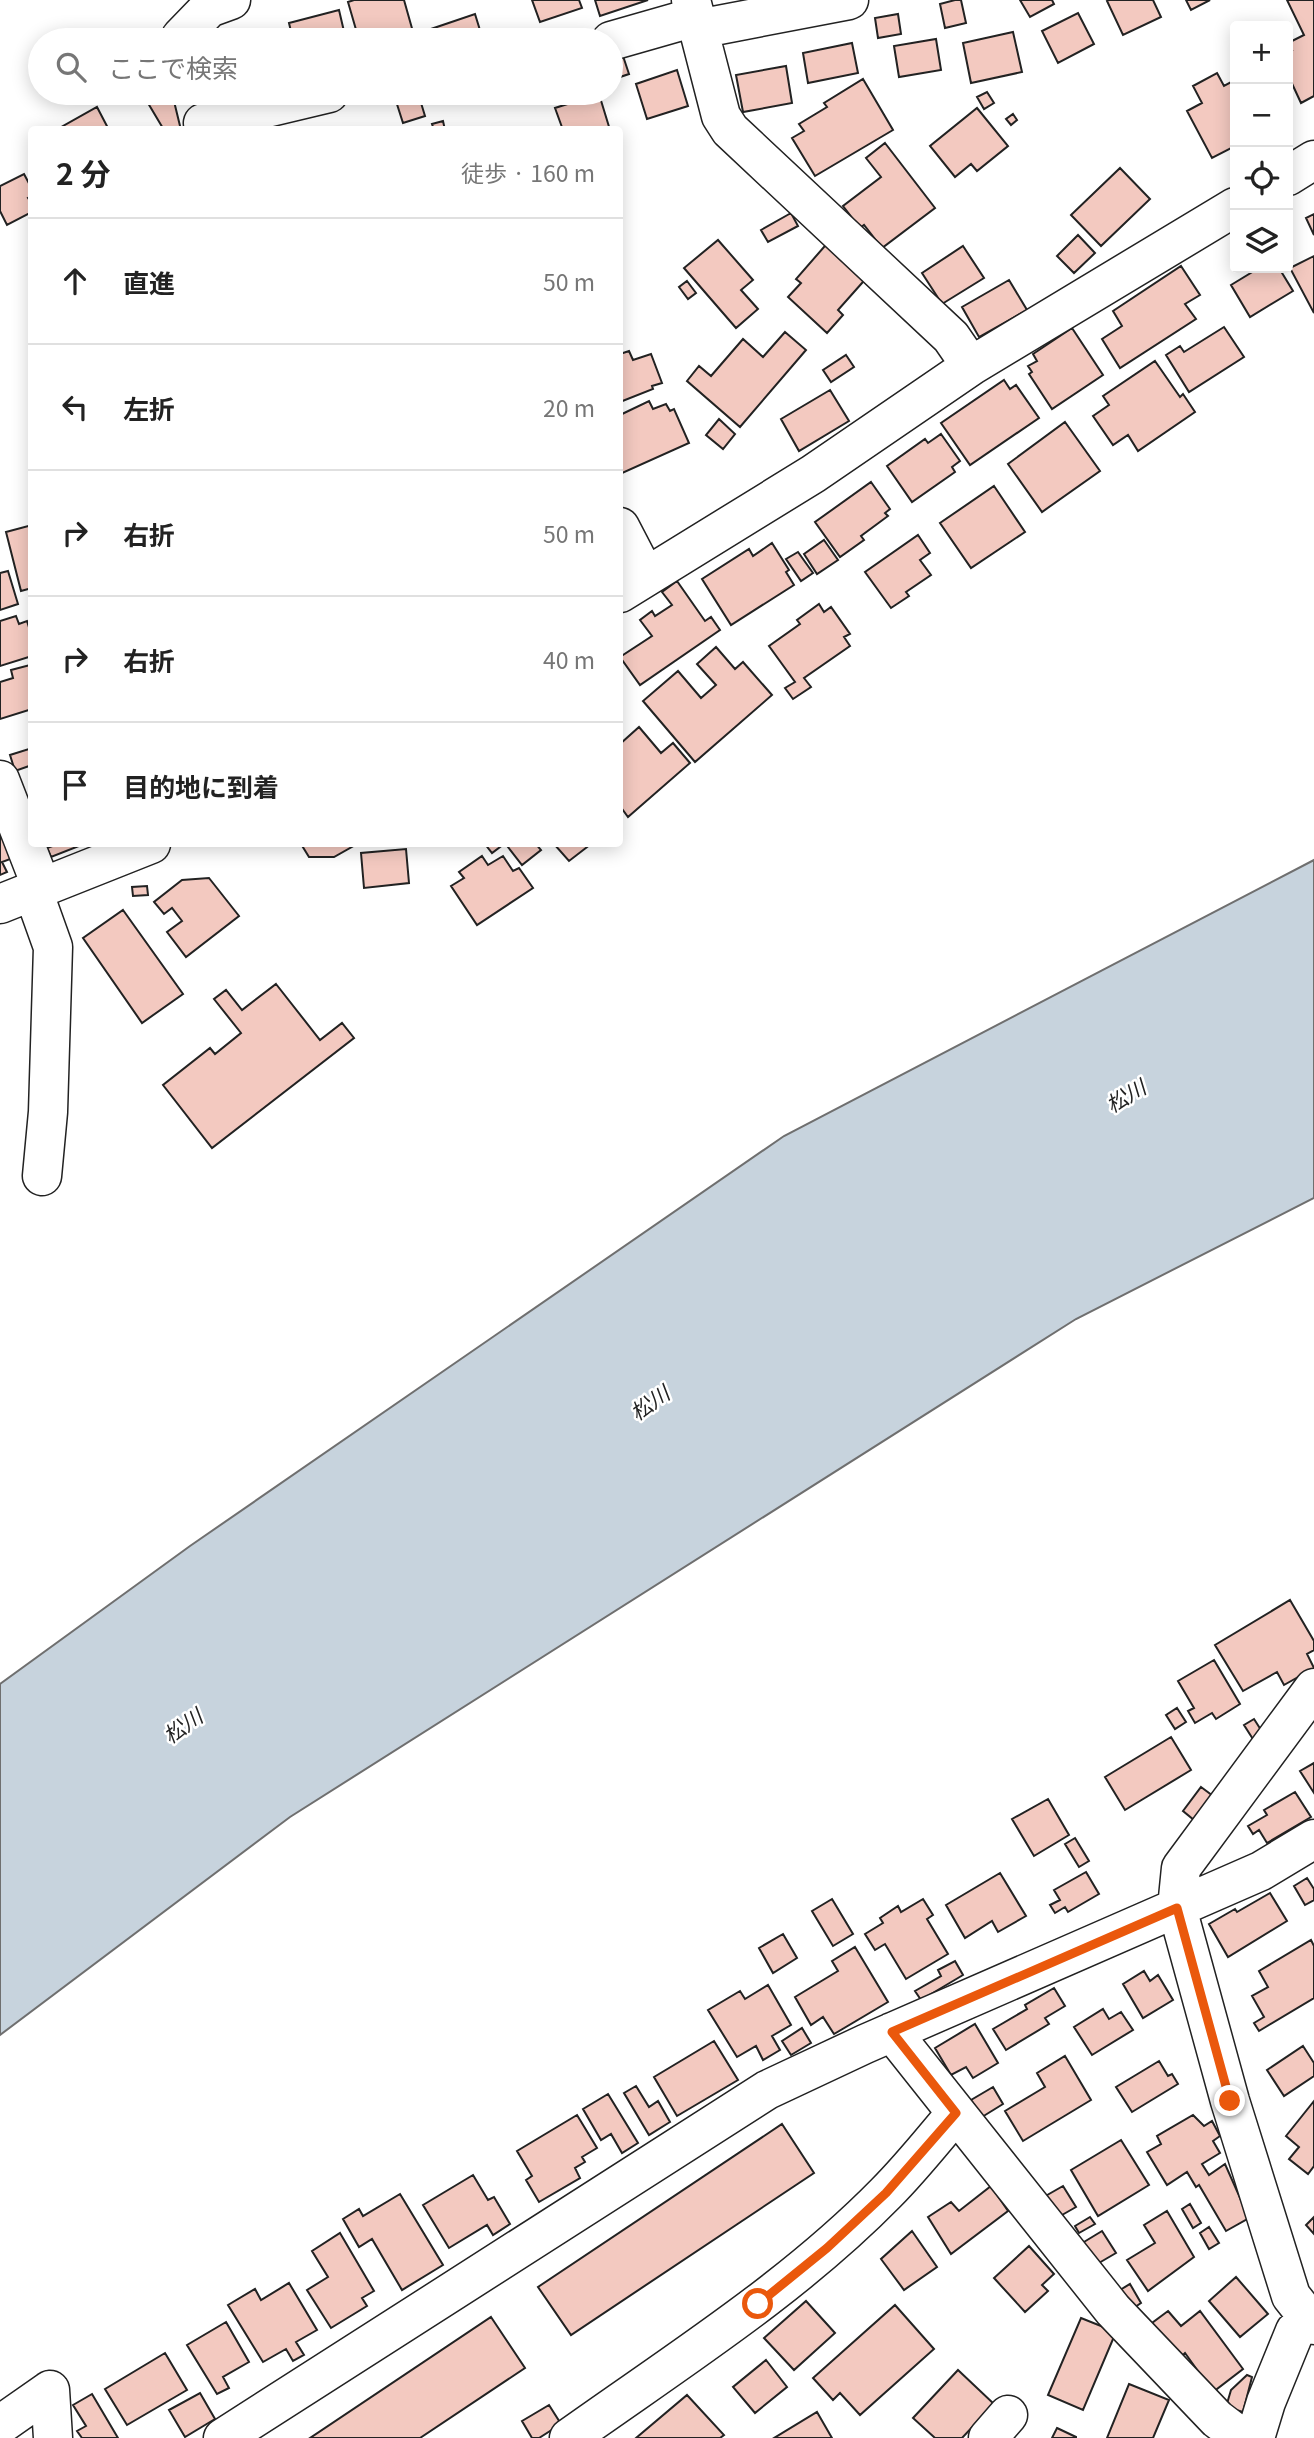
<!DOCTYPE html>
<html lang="ja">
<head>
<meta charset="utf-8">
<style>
  body { margin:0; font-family:Georgia,"Noto Sans JP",serif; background:#f2f2f2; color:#222 }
  .controls { position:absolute; right:21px; top:21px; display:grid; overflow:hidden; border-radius:7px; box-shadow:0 4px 18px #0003 }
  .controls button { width:63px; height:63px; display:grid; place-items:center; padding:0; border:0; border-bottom:2px solid #e0e0e0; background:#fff; color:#222; font:35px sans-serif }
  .stop { position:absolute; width:21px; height:21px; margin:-16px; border:5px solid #ea580c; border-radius:50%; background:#fff }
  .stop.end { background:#ea580c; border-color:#fff; box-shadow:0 2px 7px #0008 }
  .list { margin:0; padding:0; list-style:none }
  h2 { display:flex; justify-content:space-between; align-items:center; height:91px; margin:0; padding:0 28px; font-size:30px }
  h2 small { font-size:23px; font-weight:400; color:#767676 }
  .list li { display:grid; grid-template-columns:46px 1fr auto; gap:21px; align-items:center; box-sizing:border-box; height:126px; padding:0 28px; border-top:2px solid #e0e0e0 }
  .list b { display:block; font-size:26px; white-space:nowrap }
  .list em { font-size:23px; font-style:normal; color:#767676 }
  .icon { flex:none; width:38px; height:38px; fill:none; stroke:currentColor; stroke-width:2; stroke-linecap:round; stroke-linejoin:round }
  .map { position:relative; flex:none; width:1314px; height:2438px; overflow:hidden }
  .search { position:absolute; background:#fff; box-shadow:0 4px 18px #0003; left:28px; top:28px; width:595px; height:77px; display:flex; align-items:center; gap:18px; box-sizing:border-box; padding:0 24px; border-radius:38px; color:#767676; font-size:26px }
  .panel { position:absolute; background:#fff; box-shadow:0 4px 18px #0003; left:28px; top:126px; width:595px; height:721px; border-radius:7px }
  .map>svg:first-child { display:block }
</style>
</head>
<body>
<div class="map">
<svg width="1314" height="2438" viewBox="0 0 1314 2438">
  <rect width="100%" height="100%" fill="#fff"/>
  <path fill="#c7d3dd" stroke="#6f6f6f" stroke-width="2" d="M1314,860V1198L1076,1319L290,1817L0,2035V1684L190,1546L784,1136Z"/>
  <path fill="#f3c9c0" stroke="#222" stroke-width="2" d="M354,0H404L415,39L359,40L348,2Z
    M532,0H579L582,8L540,22Z
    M595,0H648L600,16Z
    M955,0H961L966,23L945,28L940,4Z
    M1020,0H1052L1054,4L1030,17Z
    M1109,0H1153L1161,17L1123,35L1107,1Z
    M1186,0H1210L1191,10Z
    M1287,0H1314V96L1301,103L1288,75V51L1292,50L1288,43L1304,35Z
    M339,10L346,40H293L289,23Z
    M1078,13L1094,44L1058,63L1042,31Z
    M475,14L483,40H434L431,29Z
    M898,14L901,34L878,38L875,18Z
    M277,32L279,40H248Z
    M1013,32L1022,72L971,83L963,43Z
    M936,39L941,70L899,77L894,46Z
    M852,43L858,73L808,83L803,53Z
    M623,56L629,74L611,80V60Z
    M786,66L792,103L743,112L736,75Z
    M677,70L688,106L647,119L636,84Z
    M1217,73L1224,86L1235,80V151L1233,147L1212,158L1187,111L1202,103L1193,86Z
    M863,79L893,130L815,176L792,138L804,131L799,124L827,107L824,103Z
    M987,92L994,103L984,109L977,97Z
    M142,93H172L181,130H164Z
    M413,93H418L425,116L403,123L395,98Z
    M599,94L610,130H563L555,108Z
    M97,107L109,130H56Z
    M977,108L1008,146L977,171L971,164L955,177L930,146Z
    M1013,114L1017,120L1011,125L1006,119Z
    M443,121L445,130H434L432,124Z
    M885,143L935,208L882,248L864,225L860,228L843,206L881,177L866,158Z
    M1120,168L1150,199L1101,246L1071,215Z
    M24,174L32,189V196L28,198L32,204V212L7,225L0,211V186Z
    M791,213L798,226L768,242L761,230Z
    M1314,214V235L1306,218Z
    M1078,235L1095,253L1074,273L1057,256Z
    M831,239L870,274L838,310L843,315L827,333L788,297L801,283L796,279Z
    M718,240L753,280L741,290L758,309L736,328L684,268Z
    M963,246L984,278L942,304L922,273Z
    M1314,256V313L1290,268Z
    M1181,266L1200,295L1185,304L1196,319L1120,368L1102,339L1122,326L1113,311Z
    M1259,268H1279L1293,291L1250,317L1231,285Z
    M1009,280L1027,310L979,337L962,307Z
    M687,281L696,293L688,299L679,287Z
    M1224,327L1244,357L1189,392L1166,355L1180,346L1184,352Z
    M1072,328L1103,375L1052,409L1029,374L1032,372L1028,366L1037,361L1033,354Z
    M785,332L806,350L740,427L687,381L699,366L711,376L743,339L763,357Z
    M629,351L633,360L651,354L662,383L652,386L653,389L620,402V354Z
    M846,355L854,367L831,382L823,370Z
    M1155,361L1180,397L1183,394L1195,412L1138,451L1128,435L1113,445L1093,416L1109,405L1103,396Z
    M1004,380L1010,389L1016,385L1039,418L970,465L941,423Z
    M830,390L849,421L799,451L781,419Z
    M649,401L653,409L666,404L670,411L674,409L689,443L620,474V415Z
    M719,419L735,434L723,449L706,435Z
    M1065,422L1100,471L1042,512L1008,464Z
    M941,434L960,461L952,467L955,472L912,502L887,466L925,439L928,443Z
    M871,482L890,509L885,513L888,516L861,536L864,540L840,557L815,522Z
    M994,486L1025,532L971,568L940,523Z
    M32,525V588L21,591L6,532Z
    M918,535L930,553L920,560L931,575L906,592L909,596L891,608L865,572Z
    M824,540L838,560L817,574L804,554Z
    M772,543L789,570L786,572L794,585L731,625L702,579L749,549L753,556Z
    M798,552L813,573L801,581L786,559Z
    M8,571L18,604L0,610V573Z
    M677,581L705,621L711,617L720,630L640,685L620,657L652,636L640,620L652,611L655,616L672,605L662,592Z
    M819,604L824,612L831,607L850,634L844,637L850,646L804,678L811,687L793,699L785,688L795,682L769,646L800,624L797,620Z
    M16,616L19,624L27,621L32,637V656L0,666V621Z
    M716,647L735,669L743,662L772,695L695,762L643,701L678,671L701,698L716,685L697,664Z
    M30,665L32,709L0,719V682L13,678L11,670Z
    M639,727L661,753L673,743L690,763L628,817L620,806V744Z
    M32,748V765L15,771L10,755Z
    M0,826L13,858L2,862L7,872L0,875Z
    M58,844H78L79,846L51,857L47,848Z
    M301,844H357L334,857H309Z
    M485,844H504L492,853Z
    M512,844H536L541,850L522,865L508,847Z
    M554,844H591L569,861Z
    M406,849L409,883L364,888L361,853Z
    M482,856L488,865L503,856L513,871L519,868L533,888L477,925L451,886L464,878L459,872Z
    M209,878L239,916L186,957L167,932L182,921L172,908L164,914L154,902L182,880Z
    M147,886L148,895L133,896L132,887Z
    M123,910L183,994L142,1023L83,938Z
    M276,984L320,1040L342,1023L354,1038L212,1148L163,1085L210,1048L215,1054L241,1033L214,999L226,990L242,1010Z
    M1290,1600L1314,1641V1650L1307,1654L1314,1668L1284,1685L1277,1672L1243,1691L1215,1645Z
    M1214,1660L1240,1704L1216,1719L1212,1713L1195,1723L1188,1711L1194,1708L1178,1681Z
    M1177,1708L1186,1722L1175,1729L1166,1715Z
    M1254,1719L1268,1741L1258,1747L1244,1725Z
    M1171,1737L1191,1770L1125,1810L1105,1777Z
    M1314,1763V1793L1300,1771Z
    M1201,1787L1213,1796L1194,1820L1183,1811Z
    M1295,1792L1311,1817L1267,1843L1259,1830L1253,1834L1248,1826L1267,1815L1264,1810Z
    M1048,1799L1069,1835L1034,1856L1012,1819Z
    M1075,1838L1089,1861L1079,1867L1065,1844Z
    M1086,1872L1099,1894L1068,1912L1065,1907L1055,1913L1050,1905L1060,1900L1054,1890Z
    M1000,1873L1026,1916L998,1932L992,1921L965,1938L946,1905Z
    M1307,1878L1314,1889V1900L1305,1905L1294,1886Z
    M1270,1893L1287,1921L1228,1957L1209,1924L1235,1909L1237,1912Z
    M832,1899L853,1934L833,1946L812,1911Z
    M923,1899L933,1915L927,1919L948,1954L906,1979L885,1944L875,1950L865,1934L883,1923L880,1918L898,1906L901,1912Z
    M783,1934L797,1958L773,1973L759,1948Z
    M1311,1940L1314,1946V1998L1259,2031L1254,2023L1264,2017L1252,1996L1268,1987L1259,1971Z
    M855,1947L888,2002L834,2034L823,2017L811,2025L795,1997L838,1971L832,1961Z
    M955,1961L963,1975L921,2000L915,1991L941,1976L938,1970Z
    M1144,1971L1150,1981L1158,1975L1173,2000L1143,2018L1123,1984Z
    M768,1985L791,2025L772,2036L780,2050L763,2060L756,2046L737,2057L708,2010L740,1991L745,1999Z
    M1054,1988L1065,2006L1045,2018L1049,2024L1006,2050L993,2029L1027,2009L1025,2005Z
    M1103,2009L1109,2019L1121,2012L1133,2030L1092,2055L1074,2027Z
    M975,2024L998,2063L973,2078L966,2067L951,2075L935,2048Z
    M802,2028L811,2043L791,2055L782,2041Z
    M714,2041L738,2080L677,2116L654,2077Z
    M1303,2046L1314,2063V2076L1284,2096L1267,2070Z
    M1065,2056L1091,2100L1023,2141L1005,2111L1045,2087L1037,2073Z
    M1159,2061L1168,2076L1172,2074L1178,2084L1132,2112L1116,2087Z
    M636,2086L649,2107L658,2101L670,2122L649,2135L624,2093Z
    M993,2087L1003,2104L982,2117L971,2100Z
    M608,2094L638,2143L622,2153L611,2134L601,2140L583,2109Z
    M1314,2101V2166L1308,2174L1289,2159L1299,2147L1286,2136Z
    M577,2115L597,2148L582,2157L585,2162L575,2168L580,2178L539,2202L526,2180L532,2176L517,2151Z
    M1193,2115L1204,2126L1212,2121L1220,2136L1213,2141L1220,2153L1202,2164L1209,2175L1225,2164L1249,2218L1226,2231L1199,2185L1196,2187L1187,2172L1167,2185L1147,2152L1161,2144L1157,2136Z
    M782,2124L814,2173L571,2335L538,2287Z
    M1121,2140L1149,2185L1098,2216L1071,2170Z
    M473,2175L488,2200L494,2197L510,2224L493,2235L487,2225L449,2248L423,2205Z
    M991,2186L1008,2211L951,2254L928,2217L951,2202L959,2211Z
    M1063,2186L1076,2207L1055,2219L1042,2198Z
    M400,2194L443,2265L402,2290L372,2239L359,2247L343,2219L359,2209L363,2216Z
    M1190,2204L1201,2223L1193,2228L1182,2209Z
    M1167,2211L1194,2257L1148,2291L1127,2260L1155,2243L1144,2225Z
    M1090,2217L1095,2224L1079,2233L1075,2226Z
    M1314,2217V2234L1306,2225Z
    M1209,2227L1219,2243L1209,2249L1200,2233Z
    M912,2231L937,2267L904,2290L881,2259Z
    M1102,2231L1116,2253L1092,2267L1079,2245Z
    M340,2233L374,2291L362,2298L367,2306L331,2328L307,2290L328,2277L312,2251Z
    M1029,2246L1054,2274L1042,2285L1048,2291L1025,2312L994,2278Z
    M1236,2277L1268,2314L1240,2337L1209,2301Z
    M289,2283L317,2330L296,2342L304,2355L293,2361L286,2349L263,2362L228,2305L255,2289L261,2300Z
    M1130,2284L1141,2303L1132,2309L1120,2290Z
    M806,2301L835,2333L794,2370L764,2338Z
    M895,2305L934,2349L860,2415L840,2393L833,2400L813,2378Z
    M1168,2311L1181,2326L1200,2311L1243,2369L1213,2392L1185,2353L1180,2358L1152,2323Z
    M491,2317L525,2368L420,2438H310Z
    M1081,2318L1116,2332L1083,2410L1048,2395Z
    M226,2322L249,2362L223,2377L229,2388L217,2394L187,2345Z
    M165,2353L187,2390L127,2425L105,2389Z
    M766,2360L787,2387L755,2413L733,2387Z
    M958,2370L994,2404L962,2438H935L913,2418Z
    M1247,2375L1252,2377L1243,2412L1226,2407L1231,2390Z
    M1129,2384L1169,2400L1153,2438H1107Z
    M200,2393L215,2419L185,2437L169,2410Z
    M92,2394L118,2438H82L77,2431L86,2426L73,2405Z
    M687,2395L724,2435L720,2438H636Z
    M549,2405L561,2424L539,2438H532L522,2421Z
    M817,2412L832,2438H774Z
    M1057,2428L1076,2437V2438H1052Z"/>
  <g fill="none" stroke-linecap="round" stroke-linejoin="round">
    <g stroke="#222" stroke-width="41">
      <path id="minor" d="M691,0L721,116L730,130L951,337L971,366
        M698,29L849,0
        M182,40L181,37L209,8L231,0
        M611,41L695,17
        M203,123L329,93
        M1288,176L1314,160
        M620,527L646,577
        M620,593L813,474L971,366L1235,207
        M0,780L42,888
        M33,891L53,947L48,1112L42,1176
        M0,904L151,844
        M1314,1688L1181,1868L1177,1908L1230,2101L1291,2296L1314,2325
        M892,2032L1113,2310L1217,2419L1242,2438
        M50,2390L53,2438
        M0,2425L50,2390
        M223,2438L767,2090L865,2044L1261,1871L1314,1839
        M569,2438C677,2361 793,2288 886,2193C911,2168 933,2140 956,2113
        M988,2438L1008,2415
        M1255,2438L1266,2402L1295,2331L1314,2318"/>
    </g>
    <use href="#minor" stroke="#fff" stroke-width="38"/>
  </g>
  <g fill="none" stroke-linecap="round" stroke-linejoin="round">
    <path stroke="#ea580c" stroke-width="9" d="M758,2304L827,2248L886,2193L956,2113L892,2032L1177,1908L1230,2101"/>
  </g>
  <g text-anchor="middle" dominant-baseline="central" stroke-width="5" stroke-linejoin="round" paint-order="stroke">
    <g font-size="21" font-style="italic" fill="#222" stroke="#fff">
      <text transform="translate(1125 1095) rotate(-31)">松川</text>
      <text transform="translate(649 1402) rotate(-35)">松川</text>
      <text transform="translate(182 1725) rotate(-35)">松川</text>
    </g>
  </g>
</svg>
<div class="controls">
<button>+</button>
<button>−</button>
<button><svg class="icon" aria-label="locate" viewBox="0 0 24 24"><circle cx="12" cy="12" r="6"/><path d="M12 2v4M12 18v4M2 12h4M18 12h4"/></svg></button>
<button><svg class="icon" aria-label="layers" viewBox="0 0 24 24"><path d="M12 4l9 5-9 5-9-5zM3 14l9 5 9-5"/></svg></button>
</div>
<div class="stop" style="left:758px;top:2304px"></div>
<div class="stop end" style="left:1230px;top:2101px"></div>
<div class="search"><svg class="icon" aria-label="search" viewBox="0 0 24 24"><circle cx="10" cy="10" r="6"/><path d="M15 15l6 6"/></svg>ここで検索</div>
<section class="panel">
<h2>2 分<small>徒歩 · 160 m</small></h2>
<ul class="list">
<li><svg class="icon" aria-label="ahead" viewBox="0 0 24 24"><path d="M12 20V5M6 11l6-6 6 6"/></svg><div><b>直進</b></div><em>50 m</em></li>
<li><svg class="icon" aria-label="left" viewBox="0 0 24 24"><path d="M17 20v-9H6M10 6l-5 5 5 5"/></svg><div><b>左折</b></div><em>20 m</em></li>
<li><svg class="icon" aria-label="right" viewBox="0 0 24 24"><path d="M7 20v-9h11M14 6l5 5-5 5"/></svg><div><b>右折</b></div><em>50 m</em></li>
<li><svg class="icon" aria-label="right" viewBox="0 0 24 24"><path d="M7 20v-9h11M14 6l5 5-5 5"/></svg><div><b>右折</b></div><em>40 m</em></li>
<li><svg class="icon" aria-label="arrive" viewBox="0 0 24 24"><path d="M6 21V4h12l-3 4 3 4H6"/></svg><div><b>目的地に到着</b></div></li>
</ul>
</section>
</div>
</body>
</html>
